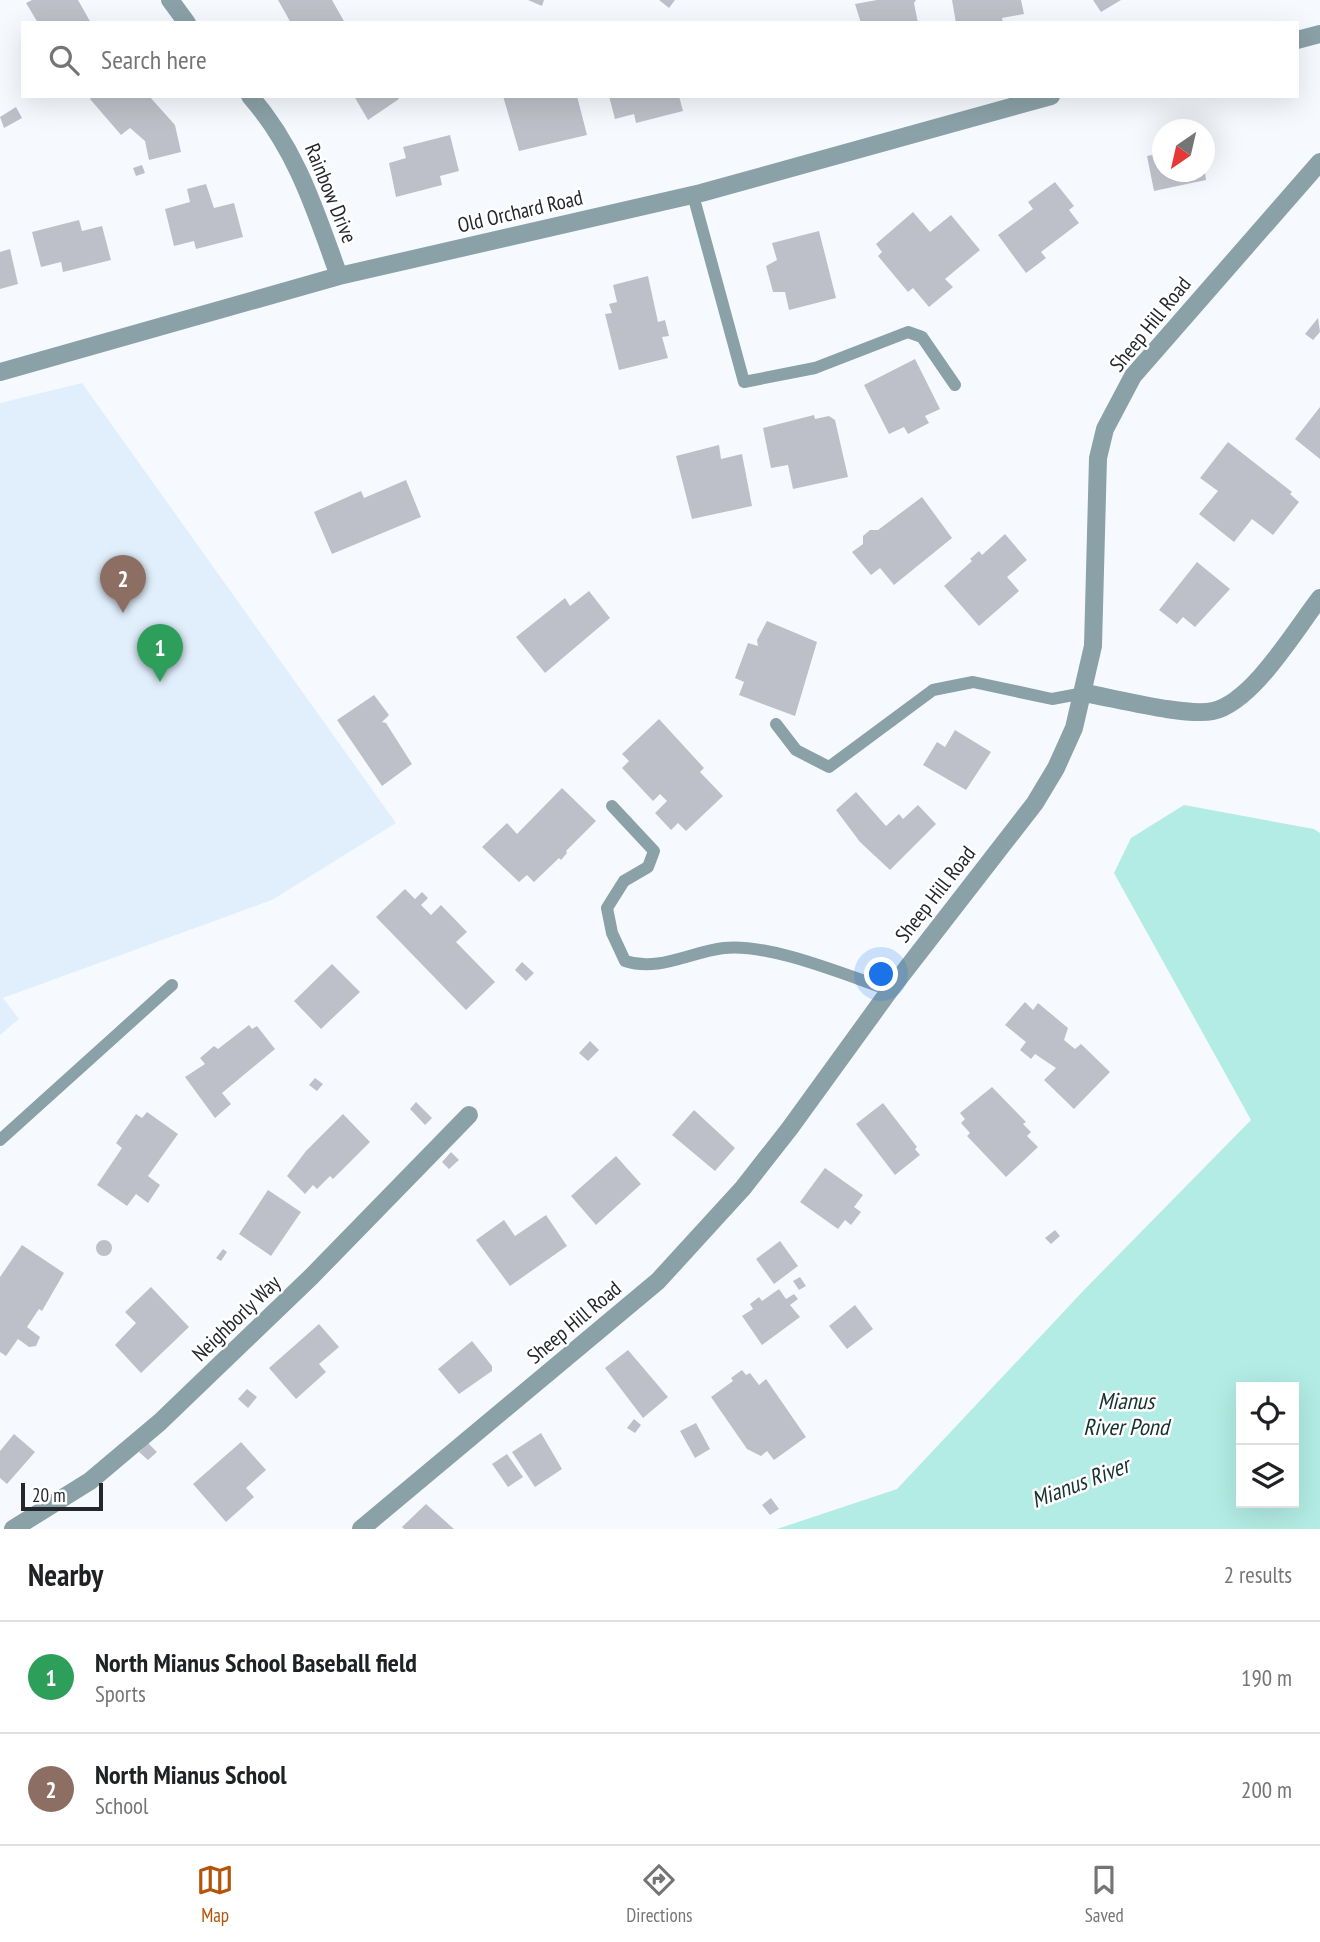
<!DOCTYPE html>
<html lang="en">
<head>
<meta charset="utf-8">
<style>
  body { margin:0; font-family:"PT Sans Narrow",sans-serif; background:#f2f2f2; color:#202124 }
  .controls { position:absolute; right:21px; bottom:21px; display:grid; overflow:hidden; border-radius:0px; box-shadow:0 7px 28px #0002 }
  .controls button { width:63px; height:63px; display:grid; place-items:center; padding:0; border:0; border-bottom:2px solid #e0e0e0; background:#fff; color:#202124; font:35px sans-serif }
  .compass { position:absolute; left:1152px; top:119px; width:63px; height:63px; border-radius:50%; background:#fff; box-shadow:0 7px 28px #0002; rotate:214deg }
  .scale { position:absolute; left:21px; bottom:18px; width:82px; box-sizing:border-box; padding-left:7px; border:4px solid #25282b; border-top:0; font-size:19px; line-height:24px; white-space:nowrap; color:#25282b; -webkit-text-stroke:5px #fff; paint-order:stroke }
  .you { position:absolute; left:882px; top:975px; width:24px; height:24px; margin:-18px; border:5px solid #fff; border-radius:50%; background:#1a73e8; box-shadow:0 0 0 10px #1a73e833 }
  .badge { display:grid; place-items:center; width:46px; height:46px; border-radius:50%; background:#b45309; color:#fff; font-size:23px; font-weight:700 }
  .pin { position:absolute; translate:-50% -58px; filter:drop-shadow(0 2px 4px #0008) }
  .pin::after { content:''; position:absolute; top:37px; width:24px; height:21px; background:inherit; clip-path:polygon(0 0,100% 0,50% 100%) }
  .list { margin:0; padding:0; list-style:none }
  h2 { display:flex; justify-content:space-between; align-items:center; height:91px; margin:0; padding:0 28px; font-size:30px }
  h2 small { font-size:23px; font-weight:400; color:#757577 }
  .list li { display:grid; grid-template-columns:46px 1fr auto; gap:21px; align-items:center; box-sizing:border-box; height:112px; padding:0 28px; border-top:2px solid #e0e0e0 }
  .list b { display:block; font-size:26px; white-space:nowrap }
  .list p { margin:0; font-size:23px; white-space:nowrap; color:#757577 }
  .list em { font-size:23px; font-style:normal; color:#757577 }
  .icon { flex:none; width:38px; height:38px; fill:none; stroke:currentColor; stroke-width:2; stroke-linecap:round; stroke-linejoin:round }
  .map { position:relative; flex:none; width:1320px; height:1529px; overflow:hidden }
  .search { position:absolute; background:#fff; box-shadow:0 7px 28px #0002; left:21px; right:21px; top:21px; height:77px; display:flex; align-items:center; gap:18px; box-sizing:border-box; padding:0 24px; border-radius:0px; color:#757577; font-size:26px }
  .sheet { height:315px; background:#fff }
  nav { display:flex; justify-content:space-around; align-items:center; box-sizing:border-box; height:98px; border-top:2px solid #e0e0e0; background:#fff; font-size:19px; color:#757577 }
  nav a { display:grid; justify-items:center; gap:4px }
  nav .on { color:#b45309 }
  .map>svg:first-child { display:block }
</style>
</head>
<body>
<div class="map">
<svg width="1320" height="1529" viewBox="0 0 1320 1529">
  <rect width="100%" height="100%" fill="#f6faff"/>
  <path fill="#e1effc" d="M82,383L396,823L272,900L3,998L19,1019L0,1035V403Z"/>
  <path fill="#b2ece4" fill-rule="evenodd" d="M1184,805L1314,829L1320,833V1529H777L897,1489L1085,1289L1251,1120L1114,873L1131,838ZM1241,1387H1294V1503H1241Z"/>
  <path fill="#bec0c9" d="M32,0H78L91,23H38L26,3Z
    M278,0H332L345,23H291Z
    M528,0H544L542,6Z
    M659,0H675L669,8Z
    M877,0H916L914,3L918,23H861L855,4Z
    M952,0H1021L1024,14L1002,18L1003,23H956Z
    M1093,0H1121L1101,12Z
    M93,96H149L175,125L181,152L149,160L145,141L130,128L121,135L90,99Z
    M354,96H397L399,99L368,120Z
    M503,96H577L587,135L519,151Z
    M609,96H679L683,111L636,123L634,114L615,119Z
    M16,107L22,118L4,128L0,117Z
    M450,135L459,171L440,176L442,185L396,197L389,163L406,158L403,147Z
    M1162,153V172H1205L1206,180L1154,191L1147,156Z
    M142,165L145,173L136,176L133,168Z
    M1055,182L1074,206L1069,210L1079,223L1041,252L1046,258L1026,273L998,235L1033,209L1028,202Z
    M206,184L214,208L234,203L243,237L196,249L194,241L174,246L165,209L190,202L187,189Z
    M913,212L930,232L951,215L980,250L945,279L953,287L929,307L913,288L908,292L878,256L882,252L876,244Z
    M79,220L82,231L102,226L111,260L63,272L61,262L41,267L32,232Z
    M819,231L836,298L789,310L785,292H773L766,266L777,260L772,243Z
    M10,249L18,284L0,289V252Z
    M648,276L658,322L665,320L669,336L662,337L668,358L619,370L605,314L612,313L609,304L617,302L613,285Z
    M1318,318L1320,332L1313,340L1305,334Z
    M915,359L940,409L925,416L929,423L908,434L904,427L889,434L864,385Z
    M1320,407V459L1295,439Z
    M814,415L815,419L829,416L835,420L848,477L793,489L788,465L771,468L763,428Z
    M1228,442L1292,492L1290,494L1299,502L1273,535L1252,519L1234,542L1199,514L1218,491L1200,478Z
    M719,445L721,459L742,454L752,506L692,519L676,456Z
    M406,480L421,517L332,554L314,512L361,491L364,498Z
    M922,497L952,538L894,585L880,568L871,575L852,552L863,544V536L870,530H878Z
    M1005,534L1027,560L1007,577L1019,591L979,626L944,586L972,561L970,559L979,551L982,555Z
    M1197,562L1230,589L1195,627L1183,617L1177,624L1159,610Z
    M589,591L610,618L545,673L516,637L565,598L570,606Z
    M767,621L817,642L795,716L739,695L744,682L735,678L748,643L758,646L757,640Z
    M374,695L389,715L382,722L386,723L412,764L382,786L337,720Z
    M659,719L704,768L700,772L723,796L686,831L678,823L671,830L655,813L667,801L660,794L653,801L622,768L629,761L622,754Z
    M955,730L991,752L966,790L923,765L937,742L945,747Z
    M562,788L596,821L566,851L567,853L561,860L559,858L534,882L527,875L519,882L482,847L507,823L517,834Z
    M856,792L886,826L899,814L903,819L918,805L936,824L890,870L860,842L836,810Z
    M405,889L415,899L422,892L428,898L421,905L431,915L441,905L467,932L456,942L495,982L466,1010L376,917Z
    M522,962L534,973L526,981L515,970Z
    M332,964L360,992L321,1029L294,1001Z
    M1025,1002L1033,1010L1038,1003L1068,1028L1064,1040L1075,1049L1081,1044L1110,1072L1074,1109L1044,1080L1056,1068L1035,1054L1031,1059L1020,1050L1026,1042L1005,1025Z
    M249,1025L252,1029L257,1026L275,1049L222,1093L231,1104L215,1118L185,1077L205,1064L200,1058L214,1046L218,1049Z
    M590,1041L599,1050L588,1061L579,1053Z
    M315,1078L323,1084L317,1091L309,1085Z
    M992,1087L1026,1122L1023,1124L1031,1132L1027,1136L1038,1147L1006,1177L967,1136L970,1133L961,1123L965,1119L960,1113Z
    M416,1102L432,1118L425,1125L410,1109Z
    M883,1103L917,1147L915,1149L920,1155L895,1175L856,1124Z
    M694,1110L735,1148L715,1171L672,1135Z
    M147,1112L178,1134L148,1176L160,1185L148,1203L136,1194L127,1206L97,1185L122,1148L116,1143L136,1114L142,1118Z
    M343,1114L370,1142L333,1179L330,1176L317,1189L313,1185L305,1194L287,1176L306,1151Z
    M451,1152L459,1160L449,1169L442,1162Z
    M616,1156L641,1184L596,1225L571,1196Z
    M825,1168L863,1195L854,1207L861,1212L851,1225L845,1220L838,1229L800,1202Z
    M268,1190L301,1212L271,1256L239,1234Z
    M546,1215L567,1246L510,1286L476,1240L504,1220L515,1236Z
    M1055,1230L1060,1236L1051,1244L1045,1238Z
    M96 1248a8 8 0 1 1 16 0a8 8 0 1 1-16 0Z
    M780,1241L798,1266L774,1284L756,1259Z
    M22,1245L64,1273L42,1311L39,1309L27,1327L40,1337L36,1346L29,1347L18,1339L6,1356L0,1352V1277Z
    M223,1249L227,1252L221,1261L216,1258Z
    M800,1277L806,1286L799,1290L793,1281Z
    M151,1287L189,1327L141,1373L115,1345L136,1323L125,1312Z
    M779,1289L786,1299L794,1294L798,1299L790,1305L800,1317L762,1345L742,1316L753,1309L750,1304L759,1297L762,1301Z
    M855,1305L873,1329L847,1349L829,1326Z
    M319,1324L339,1347L319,1364L326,1372L296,1399L269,1368Z
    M472,1341L492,1366V1371L459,1394L438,1369Z
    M628,1350L668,1397L643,1418L605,1368Z
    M742,1370L746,1375L750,1373L759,1385L766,1379L806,1437L774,1460L767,1451L761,1456L747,1449L711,1397L733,1381L731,1378Z
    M247,1389L257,1397L248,1408L238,1399Z
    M634,1419L641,1425L635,1433L627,1428Z
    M696,1423L710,1449L695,1458L680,1431Z
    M541,1433L562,1469L535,1487L512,1452Z
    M14,1434L35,1452L7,1484L0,1478V1451Z
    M241,1442L266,1470L246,1488L254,1497L226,1522L193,1484Z
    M148,1443L157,1452L148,1460L139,1452Z
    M507,1454L523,1477L508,1487L492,1464Z
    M771,1498L779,1509L770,1515L762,1505Z
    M426,1504L454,1529H404L402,1527Z"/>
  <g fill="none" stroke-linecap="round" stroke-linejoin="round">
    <path stroke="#8aa1a7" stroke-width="12" d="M693,195L744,382L815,368L908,332L922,337L955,385
      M776,724L796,750L829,767L933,690L973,682L1052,699L1084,693
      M612,806L654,851L648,867L624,881L607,908L612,933L625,961C659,972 690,952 724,948C770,943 845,975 890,990
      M0,1140L172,985"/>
    <path stroke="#8aa1a7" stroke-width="18" d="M170,0L187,23
      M1297,40L1320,34
      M250,96C297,150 315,210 339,276
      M0,372L339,276L701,193L1051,96
      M1084,693C1114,698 1186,717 1213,711C1253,702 1295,630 1320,598
      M13,1529L90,1481L160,1422L311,1277L469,1115"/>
    <path stroke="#8aa1a7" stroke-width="18" d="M361,1529L658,1281L743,1188L790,1128L890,990L1035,803L1056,768L1074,728L1093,646L1098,458L1105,429L1133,376L1320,162"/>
  </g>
  <g text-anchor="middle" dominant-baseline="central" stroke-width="5" stroke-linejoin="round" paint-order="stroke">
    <g font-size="21" fill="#25282b" stroke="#fff">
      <text transform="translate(331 193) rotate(68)">Rainbow Drive</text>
      <text transform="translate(520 211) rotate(-13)">Old Orchard Road</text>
      <text transform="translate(1150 324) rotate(-51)">Sheep Hill Road</text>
      <text transform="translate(935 894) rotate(-52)">Sheep Hill Road</text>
      <text transform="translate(236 1318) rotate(-44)">Neighborly Way</text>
      <text transform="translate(574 1322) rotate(-40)">Sheep Hill Road</text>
    </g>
    <g font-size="23" font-style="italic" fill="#14322e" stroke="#fff">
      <text x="1126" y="1400">Mianus<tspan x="1126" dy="26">River Pond</tspan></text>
      <text transform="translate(1080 1482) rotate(-21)">Mianus River</text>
    </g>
  </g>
</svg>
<div class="controls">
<button><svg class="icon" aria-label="locate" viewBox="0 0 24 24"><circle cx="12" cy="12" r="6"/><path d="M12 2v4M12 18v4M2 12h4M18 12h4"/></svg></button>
<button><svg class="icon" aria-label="layers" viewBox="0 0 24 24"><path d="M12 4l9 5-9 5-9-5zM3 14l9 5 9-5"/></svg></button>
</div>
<svg class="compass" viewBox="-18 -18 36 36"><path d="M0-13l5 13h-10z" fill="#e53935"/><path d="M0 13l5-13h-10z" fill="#757577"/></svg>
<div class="scale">20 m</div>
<div class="you"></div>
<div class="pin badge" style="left:160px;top:682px;background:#2e9e5b">1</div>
<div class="pin badge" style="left:123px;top:613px;background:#8d6e63">2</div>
<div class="search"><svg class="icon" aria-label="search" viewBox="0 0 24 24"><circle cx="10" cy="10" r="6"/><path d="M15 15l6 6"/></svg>Search here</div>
</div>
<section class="sheet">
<h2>Nearby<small>2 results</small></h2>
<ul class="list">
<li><span class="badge" style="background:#2e9e5b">1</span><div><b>North Mianus School Baseball field</b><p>Sports</p></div><em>190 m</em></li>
<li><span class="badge" style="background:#8d6e63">2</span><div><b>North Mianus School</b><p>School</p></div><em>200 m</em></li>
</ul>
</section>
<nav>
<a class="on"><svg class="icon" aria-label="map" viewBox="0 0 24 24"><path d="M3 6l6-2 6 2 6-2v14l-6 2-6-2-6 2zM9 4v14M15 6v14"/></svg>Map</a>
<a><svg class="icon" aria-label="directions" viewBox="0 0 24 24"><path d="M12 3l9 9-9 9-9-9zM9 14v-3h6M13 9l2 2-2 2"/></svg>Directions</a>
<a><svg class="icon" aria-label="saved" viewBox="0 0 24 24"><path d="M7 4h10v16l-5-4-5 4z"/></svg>Saved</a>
</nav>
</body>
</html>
